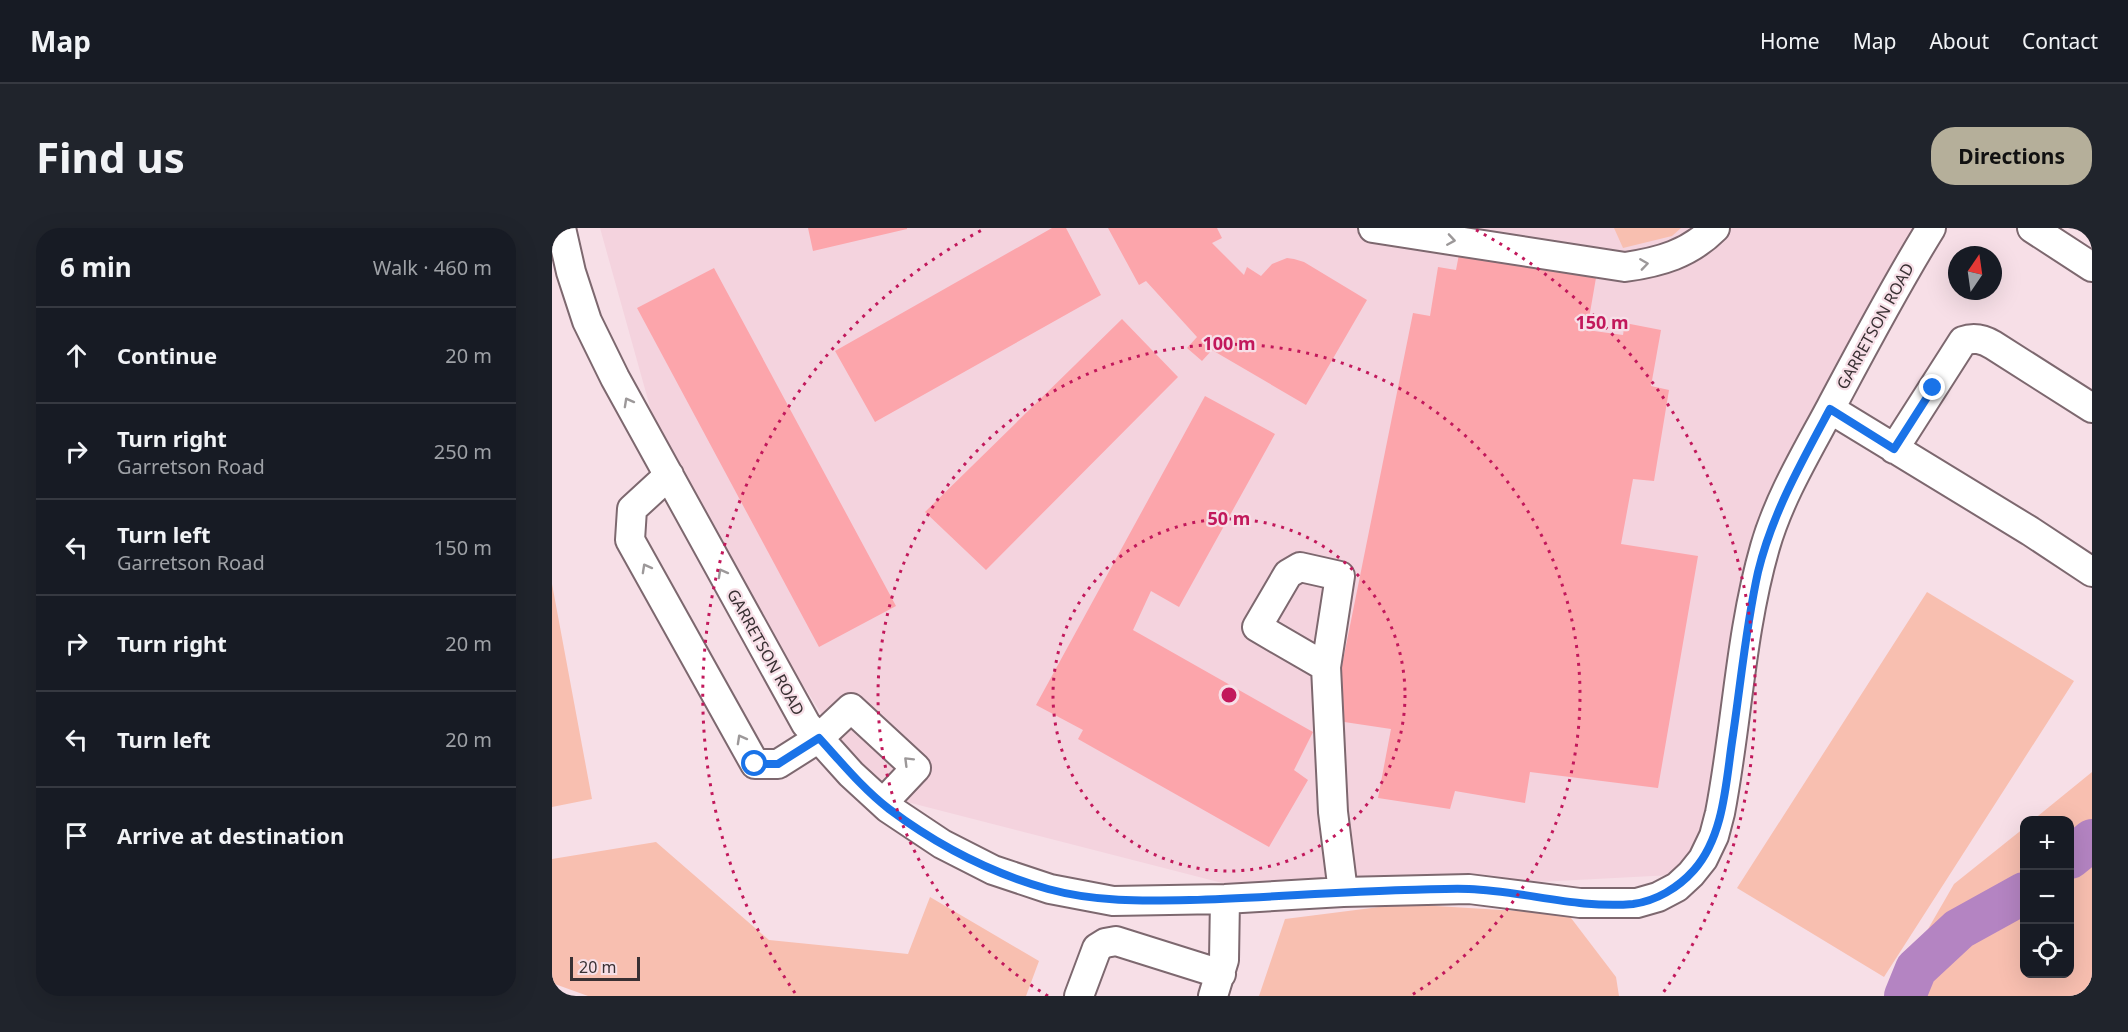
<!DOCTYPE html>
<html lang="en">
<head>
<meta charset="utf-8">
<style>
  body { margin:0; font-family:"Noto Sans",sans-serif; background:#20242c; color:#f1f3f6 }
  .controls { position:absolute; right:18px; bottom:18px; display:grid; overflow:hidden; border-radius:12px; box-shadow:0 6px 24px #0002 }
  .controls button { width:54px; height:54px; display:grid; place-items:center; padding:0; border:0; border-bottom:2px solid #363941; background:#171b24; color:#f1f3f6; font:30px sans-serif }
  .compass { position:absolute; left:1396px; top:18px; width:54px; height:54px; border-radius:50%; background:#171b24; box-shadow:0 6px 24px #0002; rotate:13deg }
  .scale { position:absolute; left:18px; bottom:15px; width:70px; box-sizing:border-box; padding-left:6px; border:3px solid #393033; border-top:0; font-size:16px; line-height:21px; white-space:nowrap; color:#393033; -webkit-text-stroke:4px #f7dfe7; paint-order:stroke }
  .stop { position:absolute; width:18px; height:18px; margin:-14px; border:4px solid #1a73e8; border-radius:50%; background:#fff }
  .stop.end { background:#1a73e8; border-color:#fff; box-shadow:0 2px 6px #0008 }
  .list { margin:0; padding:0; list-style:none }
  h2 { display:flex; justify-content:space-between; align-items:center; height:78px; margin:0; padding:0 24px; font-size:26px }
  h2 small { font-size:20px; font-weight:400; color:#9ea1a6 }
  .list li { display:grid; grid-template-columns:39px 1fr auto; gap:18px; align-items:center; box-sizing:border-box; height:96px; padding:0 24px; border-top:2px solid #363941 }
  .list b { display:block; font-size:22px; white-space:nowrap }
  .list p { margin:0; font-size:20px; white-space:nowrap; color:#9ea1a6 }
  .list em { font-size:20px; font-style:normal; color:#9ea1a6 }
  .icon { flex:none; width:33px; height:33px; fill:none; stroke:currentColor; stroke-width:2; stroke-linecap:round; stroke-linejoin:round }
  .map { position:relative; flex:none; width:1540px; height:768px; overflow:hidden; border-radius:24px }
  header { display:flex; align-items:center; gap:36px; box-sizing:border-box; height:84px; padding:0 30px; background:#171b24; border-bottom:2px solid #363941 }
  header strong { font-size:28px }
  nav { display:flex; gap:33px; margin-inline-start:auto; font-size:21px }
  .intro { display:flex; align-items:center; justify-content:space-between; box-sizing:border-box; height:144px; padding:0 36px }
  h1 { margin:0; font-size:42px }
  .button { padding:15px 27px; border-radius:24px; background:#b5af9a; color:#111; font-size:21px; font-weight:700 }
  main { display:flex; gap:36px; padding:0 36px }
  aside { flex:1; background:#171b24; border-radius:24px; box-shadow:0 6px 24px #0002 }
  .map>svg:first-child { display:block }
</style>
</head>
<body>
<header>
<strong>Map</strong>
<nav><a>Home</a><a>Map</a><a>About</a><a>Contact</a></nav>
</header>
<div class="intro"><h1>Find us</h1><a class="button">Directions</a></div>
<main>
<aside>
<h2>6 min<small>Walk · 460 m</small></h2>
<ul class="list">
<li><svg class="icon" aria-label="ahead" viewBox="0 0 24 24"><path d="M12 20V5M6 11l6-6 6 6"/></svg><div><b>Continue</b></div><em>20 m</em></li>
<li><svg class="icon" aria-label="right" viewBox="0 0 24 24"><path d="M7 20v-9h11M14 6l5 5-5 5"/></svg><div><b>Turn right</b><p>Garretson Road</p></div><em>250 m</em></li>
<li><svg class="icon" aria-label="left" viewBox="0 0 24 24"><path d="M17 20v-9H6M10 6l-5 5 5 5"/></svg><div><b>Turn left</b><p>Garretson Road</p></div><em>150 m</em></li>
<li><svg class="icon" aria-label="right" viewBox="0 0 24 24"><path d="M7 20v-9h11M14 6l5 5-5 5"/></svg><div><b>Turn right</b></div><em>20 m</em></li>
<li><svg class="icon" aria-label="left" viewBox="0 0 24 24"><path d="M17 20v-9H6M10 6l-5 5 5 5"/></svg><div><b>Turn left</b></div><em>20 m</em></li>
<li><svg class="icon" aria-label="arrive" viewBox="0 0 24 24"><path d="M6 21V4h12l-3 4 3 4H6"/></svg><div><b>Arrive at destination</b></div></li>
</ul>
</aside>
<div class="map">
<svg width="1540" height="768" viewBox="0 0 1540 768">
  <rect width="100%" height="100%" fill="#f7dfe7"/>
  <path fill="#f4d3de" d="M48,0H1383L1207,342L1139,646L721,668L320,565L117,247Z"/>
  <path fill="#f8bfb0" d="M1062,0H1129L1120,8L1071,20Z
    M0,356L40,571L0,579Z
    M1375,364L1522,453L1332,749L1185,660Z
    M1540,544V768H1335L1346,753L1402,656L1472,600V746H1518V592H1481Z
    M104,614L217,712L356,726L378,669L487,733L474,768H36L0,755V631Z
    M851,676L1016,686L1064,749L1067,768H707L733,691Z"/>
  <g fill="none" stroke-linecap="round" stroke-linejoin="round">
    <path stroke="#b484c2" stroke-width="42" d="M1518,630L1540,612
      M1353,768L1364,741L1407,701L1472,665"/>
  </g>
  <path fill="#fca5ab" d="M256,0H355V1L261,23Z
    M500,0H514L549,67L323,194L283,123Z
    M556,0H665L670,10L660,15L692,47L695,39L709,48L720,36L735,30L742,31L752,34L815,72L754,177L660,122L650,133L635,120L645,109L594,53L587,57Z
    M908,21L1045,44L1035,102L1071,107L1073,95L1109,102L1099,158L1117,162L1102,253L1081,251L1069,316L1146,328L1106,560L978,544L973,575L903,563L898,581L826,570L839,501L779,492L861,85L878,88L886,39L904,42Z
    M162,40L344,378L267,419L85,80Z
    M570,91L626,149L434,342L373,284Z
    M653,168L723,206L627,379L599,363L581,402L761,504L742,542L756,552L717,619L526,511L531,502L484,477Z"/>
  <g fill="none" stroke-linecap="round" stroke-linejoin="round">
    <g stroke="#7d686f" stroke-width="32">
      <path id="minor" d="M9,0L19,44L35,93L63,150L254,496L299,546L336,580L390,616L441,642L498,661L561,673L673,671L791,664L917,661L1028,675H1085L1106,669L1125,659L1139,646L1151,631L1162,608L1168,585C1185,497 1188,406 1213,319C1227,270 1255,224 1279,179C1311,119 1343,58 1379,0
        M821,0L1073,39C1108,34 1137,26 1163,0
        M1480,0L1540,39
        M1278,181L1478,303L1540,344
        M1342,221L1411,113C1422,109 1431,111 1441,117L1540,180
        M117,247L80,281L78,312L203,536H226L267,510L299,480L364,540L331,575
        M774,439L705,399L736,346L748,339L788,348L774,439L781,584L791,664
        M527,768L545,720L553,715L564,713L669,746
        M661,768L672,732L673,671"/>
    </g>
    <use href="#minor" stroke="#fff" stroke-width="28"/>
  </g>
  <defs><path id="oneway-chevron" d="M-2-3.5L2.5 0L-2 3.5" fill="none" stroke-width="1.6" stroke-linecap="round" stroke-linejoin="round" transform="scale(1.5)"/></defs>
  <g stroke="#9c9899">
    <use href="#oneway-chevron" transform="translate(899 12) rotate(9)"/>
    <use href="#oneway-chevron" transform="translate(1092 36) rotate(-8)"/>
    <use href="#oneway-chevron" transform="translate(76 174) rotate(-119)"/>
    <use href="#oneway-chevron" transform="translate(94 340) rotate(-119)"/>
    <use href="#oneway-chevron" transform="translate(170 345) rotate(-119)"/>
    <use href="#oneway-chevron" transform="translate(189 511) rotate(-119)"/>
    <use href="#oneway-chevron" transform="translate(356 533) rotate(-135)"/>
  </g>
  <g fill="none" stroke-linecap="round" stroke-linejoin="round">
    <path stroke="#1a73e8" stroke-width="8" d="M203,536H226L267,510C289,534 311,561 337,581C385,617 439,645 496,661C543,674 590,673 638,672C710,670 781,664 853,662C874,662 896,660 917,661C972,663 1025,681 1081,676C1104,673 1126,660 1142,642C1173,607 1174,551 1181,507C1189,453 1194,398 1206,344C1220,286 1250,233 1278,181L1342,221L1381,160"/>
  </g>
  <g fill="none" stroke="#c2185b" stroke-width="3" stroke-dasharray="3 6">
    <circle cx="677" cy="467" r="176"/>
    <path d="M496 768A351 351 0 1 1 858 768"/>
    <path d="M243 765A527 527 0 0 1 430 2M924 2A527 527 0 0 1 1111 765"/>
  </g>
  <g text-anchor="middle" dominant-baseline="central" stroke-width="4.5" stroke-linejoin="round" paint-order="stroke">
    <g font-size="16" fill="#393033" stroke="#f7dfe7">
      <text transform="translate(1323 98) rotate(-61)">GARRETSON ROAD</text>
      <text transform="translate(214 424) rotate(61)">GARRETSON ROAD</text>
    </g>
  </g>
  <circle cx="677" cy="467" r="9" fill="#c2185b" stroke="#f7dfe7" stroke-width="3"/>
  <g font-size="18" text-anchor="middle" font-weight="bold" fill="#c2185b" stroke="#f7dfe7" stroke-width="4.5" stroke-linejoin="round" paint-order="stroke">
    <text x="1050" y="101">150 m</text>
    <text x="677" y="122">100 m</text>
    <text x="677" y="297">50 m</text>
  </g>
</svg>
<div class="controls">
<button>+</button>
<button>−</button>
<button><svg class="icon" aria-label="locate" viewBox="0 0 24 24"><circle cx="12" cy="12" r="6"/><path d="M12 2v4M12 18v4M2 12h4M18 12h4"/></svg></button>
</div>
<svg class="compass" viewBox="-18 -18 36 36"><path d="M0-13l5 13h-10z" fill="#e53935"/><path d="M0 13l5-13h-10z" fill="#9ea1a6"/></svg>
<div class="scale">20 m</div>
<div class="stop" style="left:203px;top:536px"></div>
<div class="stop end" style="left:1381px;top:160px"></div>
</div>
</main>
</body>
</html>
